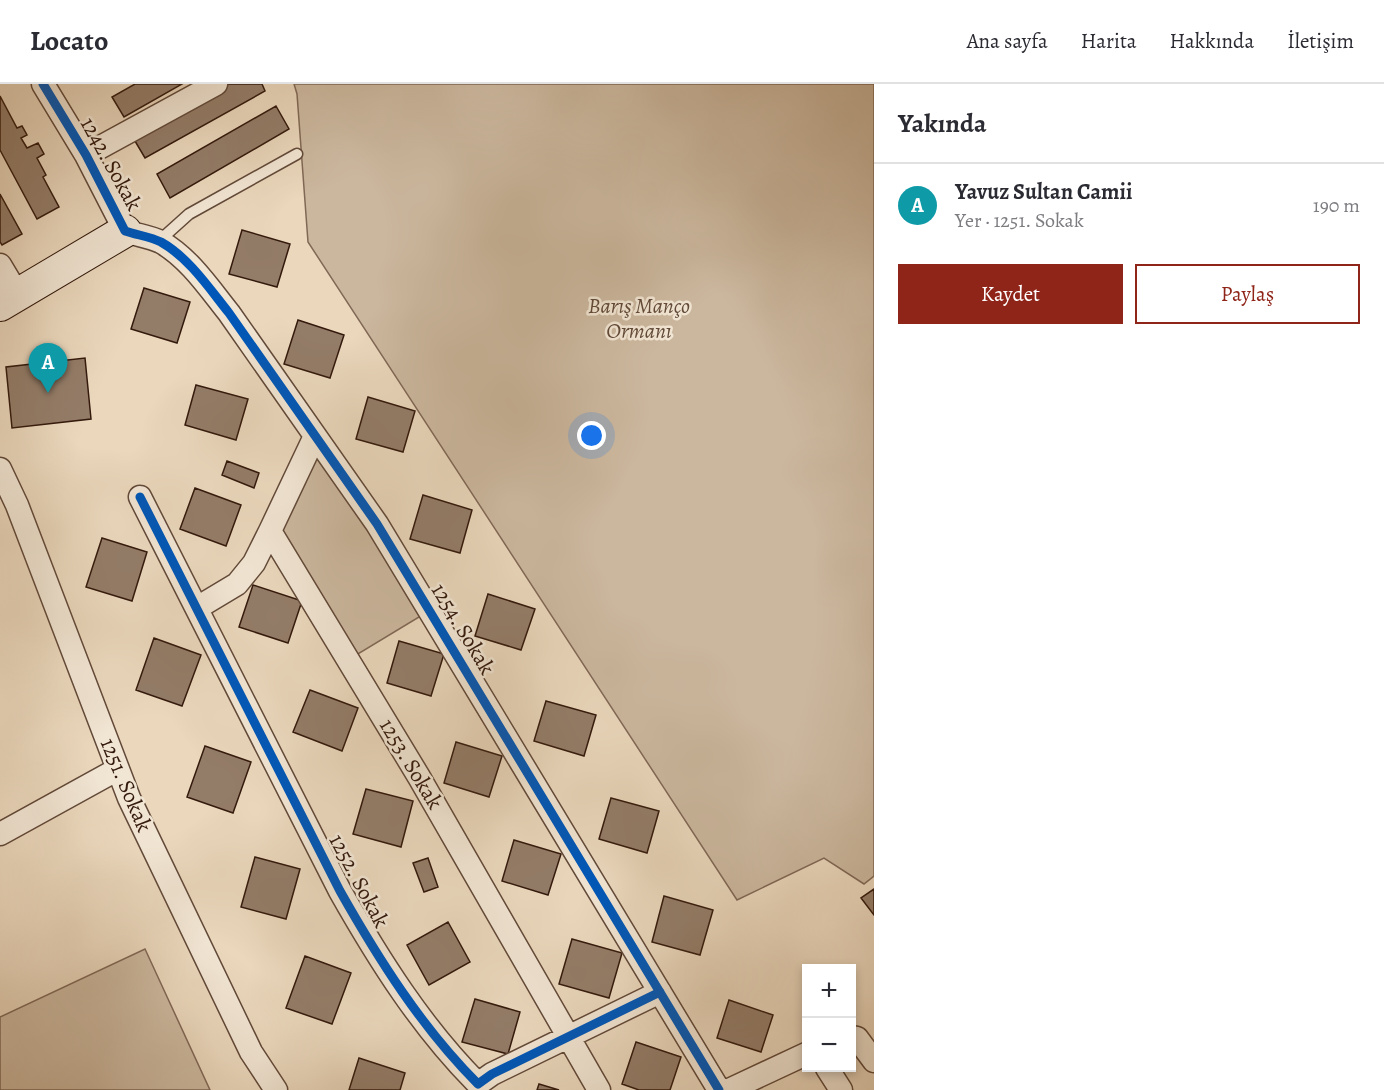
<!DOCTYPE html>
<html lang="tr">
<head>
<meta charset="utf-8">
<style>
  body { margin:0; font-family:Alegreya,serif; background:#f2f2f3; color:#2b2b33 }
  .controls { position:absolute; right:18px; bottom:18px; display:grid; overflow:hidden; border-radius:0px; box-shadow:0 3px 9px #0003 }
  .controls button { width:54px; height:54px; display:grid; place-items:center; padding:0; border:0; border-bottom:2px solid #e1e1e2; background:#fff; color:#2b2b33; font:30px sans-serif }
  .you { position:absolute; left:592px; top:352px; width:21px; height:21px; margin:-15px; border:4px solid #fff; border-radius:50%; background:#1a73e8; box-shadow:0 0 0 9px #1a73e833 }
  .badge { display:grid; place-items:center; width:39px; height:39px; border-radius:50%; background:#8f2418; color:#fff; font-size:20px; font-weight:700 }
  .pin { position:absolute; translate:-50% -50px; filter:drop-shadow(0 2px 3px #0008) }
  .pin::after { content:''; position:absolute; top:32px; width:21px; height:18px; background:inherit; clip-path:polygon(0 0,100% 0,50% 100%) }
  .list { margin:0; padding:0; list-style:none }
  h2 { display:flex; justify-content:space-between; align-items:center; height:78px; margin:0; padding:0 24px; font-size:26px }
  h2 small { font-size:20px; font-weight:400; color:#7c7c81 }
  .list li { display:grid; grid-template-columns:39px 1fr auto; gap:18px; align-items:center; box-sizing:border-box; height:84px; padding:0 24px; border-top:2px solid #e1e1e2 }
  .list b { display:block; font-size:22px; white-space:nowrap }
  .list p { margin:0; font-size:20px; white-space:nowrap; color:#7c7c81 }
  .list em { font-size:20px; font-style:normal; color:#7c7c81 }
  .actions { display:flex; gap:12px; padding:18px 24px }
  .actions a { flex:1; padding:14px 0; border:2px solid #8f2418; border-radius:0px; text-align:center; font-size:21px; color:#8f2418 }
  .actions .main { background:#8f2418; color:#fff }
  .map { position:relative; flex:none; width:874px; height:1006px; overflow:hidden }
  header { display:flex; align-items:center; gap:36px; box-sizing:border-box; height:84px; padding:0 30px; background:#fff; border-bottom:2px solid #e1e1e2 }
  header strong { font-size:28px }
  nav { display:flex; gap:33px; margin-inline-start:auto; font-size:21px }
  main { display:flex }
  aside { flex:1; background:#fff }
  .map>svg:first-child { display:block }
</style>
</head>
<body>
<header>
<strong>Locato</strong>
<nav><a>Ana sayfa</a><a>Harita</a><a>Hakkında</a><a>İletişim</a></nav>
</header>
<main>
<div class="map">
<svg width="874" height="1006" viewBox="0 0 874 1006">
  <rect width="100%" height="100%" fill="#ead7bc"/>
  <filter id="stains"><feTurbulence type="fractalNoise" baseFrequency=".00333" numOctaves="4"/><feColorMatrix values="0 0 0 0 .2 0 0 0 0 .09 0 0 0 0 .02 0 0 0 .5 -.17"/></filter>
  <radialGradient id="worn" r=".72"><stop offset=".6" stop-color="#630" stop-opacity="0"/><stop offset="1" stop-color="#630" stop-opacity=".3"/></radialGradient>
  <path fill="#cbb79e" stroke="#806856" stroke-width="1.5" d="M294,0H874V792L864,800L824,774L737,816L308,158L297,10Z
    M315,352L429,527L348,576L271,447Z
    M145,865L210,1006H0V933Z"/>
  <path fill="#937c68" stroke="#341a0d" stroke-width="1.5" d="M135,0H182L124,33L112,13Z
    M225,0H262L265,7L145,74L132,52Z
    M0,12L17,44L22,42L27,51L21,54L27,64L38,59L44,70L37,74L46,91L43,93L59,123L37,135L0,66Z
    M276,22L289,45L170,114L157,90Z
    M0,110L22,150L2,161L0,158Z
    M242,146L290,160L277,203L229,190Z
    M144,204L190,218L177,259L131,245Z
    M298,236L344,251L330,294L284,280Z
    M85,274L91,335L12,344L6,283Z
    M196,301L248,315L236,356L185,341Z
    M368,313L415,327L403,368L356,355Z
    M227,377L259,389L254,404L222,391Z
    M195,404L241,421L226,462L180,445Z
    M423,411L472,426L460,469L410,455Z
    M102,454L147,468L132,517L86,503Z
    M253,501L302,517L288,559L239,543Z
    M488,510L535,525L521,566L475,552Z
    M154,554L201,571L182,622L136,606Z
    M399,557L444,570L431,612L387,599Z
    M310,606L358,624L342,667L293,648Z
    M546,617L596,631L584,672L534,657Z
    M456,658L502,672L489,713L444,699Z
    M205,662L251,678L233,729L187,713Z
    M366,705L413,717L401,763L353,750Z
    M611,714L659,727L647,769L599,755Z
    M514,756L561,770L548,811L502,797Z
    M255,773L300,785L286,835L241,823Z
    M428,774L438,803L424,808L413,779Z
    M874,805V831L861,814Z
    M664,812L713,826L700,871L652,858Z
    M448,838L470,878L429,901L407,861Z
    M572,855L622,869L609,914L559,900Z
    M305,872L351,889L332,940L286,924Z
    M475,915L520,928L508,970L462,958Z
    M729,916L773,931L761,968L717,954Z
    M636,958L681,973L670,1006H639L622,1000Z
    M359,974L405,989L400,1006H349Z
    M539,1000L559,1006H537Z"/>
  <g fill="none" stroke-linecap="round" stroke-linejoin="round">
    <g stroke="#624939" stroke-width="13">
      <path id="service" d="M159,157L189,130L297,70"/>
    </g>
    <g stroke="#624939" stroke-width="25">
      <path id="minor" d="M43,0L86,71L125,147C137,151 151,153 161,158C189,174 209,204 229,229L377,440L719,1006
        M86,71L216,0
        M0,181L18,211
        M315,352L270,447L419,693L599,1006
        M0,385L17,421L129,714L251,968L276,1006
        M140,413L340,807C379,876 422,944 478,1000L492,990L660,908
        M197,524L237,500L254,479L270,447
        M0,750L118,685
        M852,953L857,954L874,977
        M827,984L841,1006
        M729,1006L806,970"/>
    </g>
    <g stroke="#341a0d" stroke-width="34">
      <path id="secondary" d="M0,221L125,147"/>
    </g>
    <use href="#service" stroke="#f1e5d3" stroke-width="10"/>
    <use href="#minor" stroke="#f1e5d3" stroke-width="22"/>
    <use href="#secondary" stroke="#f1e5d3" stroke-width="32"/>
    <g stroke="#f1e5d3" stroke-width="13">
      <path id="cycleway" d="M43,0L86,71L125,147C137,151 151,153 161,158C189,174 209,204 229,229L377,440L719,1006
        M140,413L340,807C379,876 422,944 478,1000L492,990L660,908"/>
    </g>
    <use href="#cycleway" stroke="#0057b8" stroke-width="9"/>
  </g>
  <g text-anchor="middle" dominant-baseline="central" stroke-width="5" stroke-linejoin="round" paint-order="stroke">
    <g font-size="22" fill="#341a0d" stroke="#f1e5d3">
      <text transform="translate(111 80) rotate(61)">1242. Sokak</text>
      <text transform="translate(463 545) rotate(59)">1254. Sokak</text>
      <text transform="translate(411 680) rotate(59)">1253. Sokak</text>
      <text transform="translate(126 701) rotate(67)">1251. Sokak</text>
      <text transform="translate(359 797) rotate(62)">1252. Sokak</text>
    </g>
    <g font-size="22" font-style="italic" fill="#614938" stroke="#f1e5d3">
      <text x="639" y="222">Barış Manço<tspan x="639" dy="25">Ormanı</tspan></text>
    </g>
  </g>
  <rect width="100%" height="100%" filter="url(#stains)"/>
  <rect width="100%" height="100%" fill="url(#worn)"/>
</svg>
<div class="controls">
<button>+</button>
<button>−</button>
</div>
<div class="you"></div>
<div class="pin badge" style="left:48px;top:309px;background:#0f9aa8">A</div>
</div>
<aside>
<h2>Yakında<small></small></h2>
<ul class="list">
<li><span class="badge" style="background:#0f9aa8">A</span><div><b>Yavuz Sultan Camii</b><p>Yer · 1251. Sokak</p></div><em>190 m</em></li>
</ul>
<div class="actions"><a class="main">Kaydet</a><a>Paylaş</a></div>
</aside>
</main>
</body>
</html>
